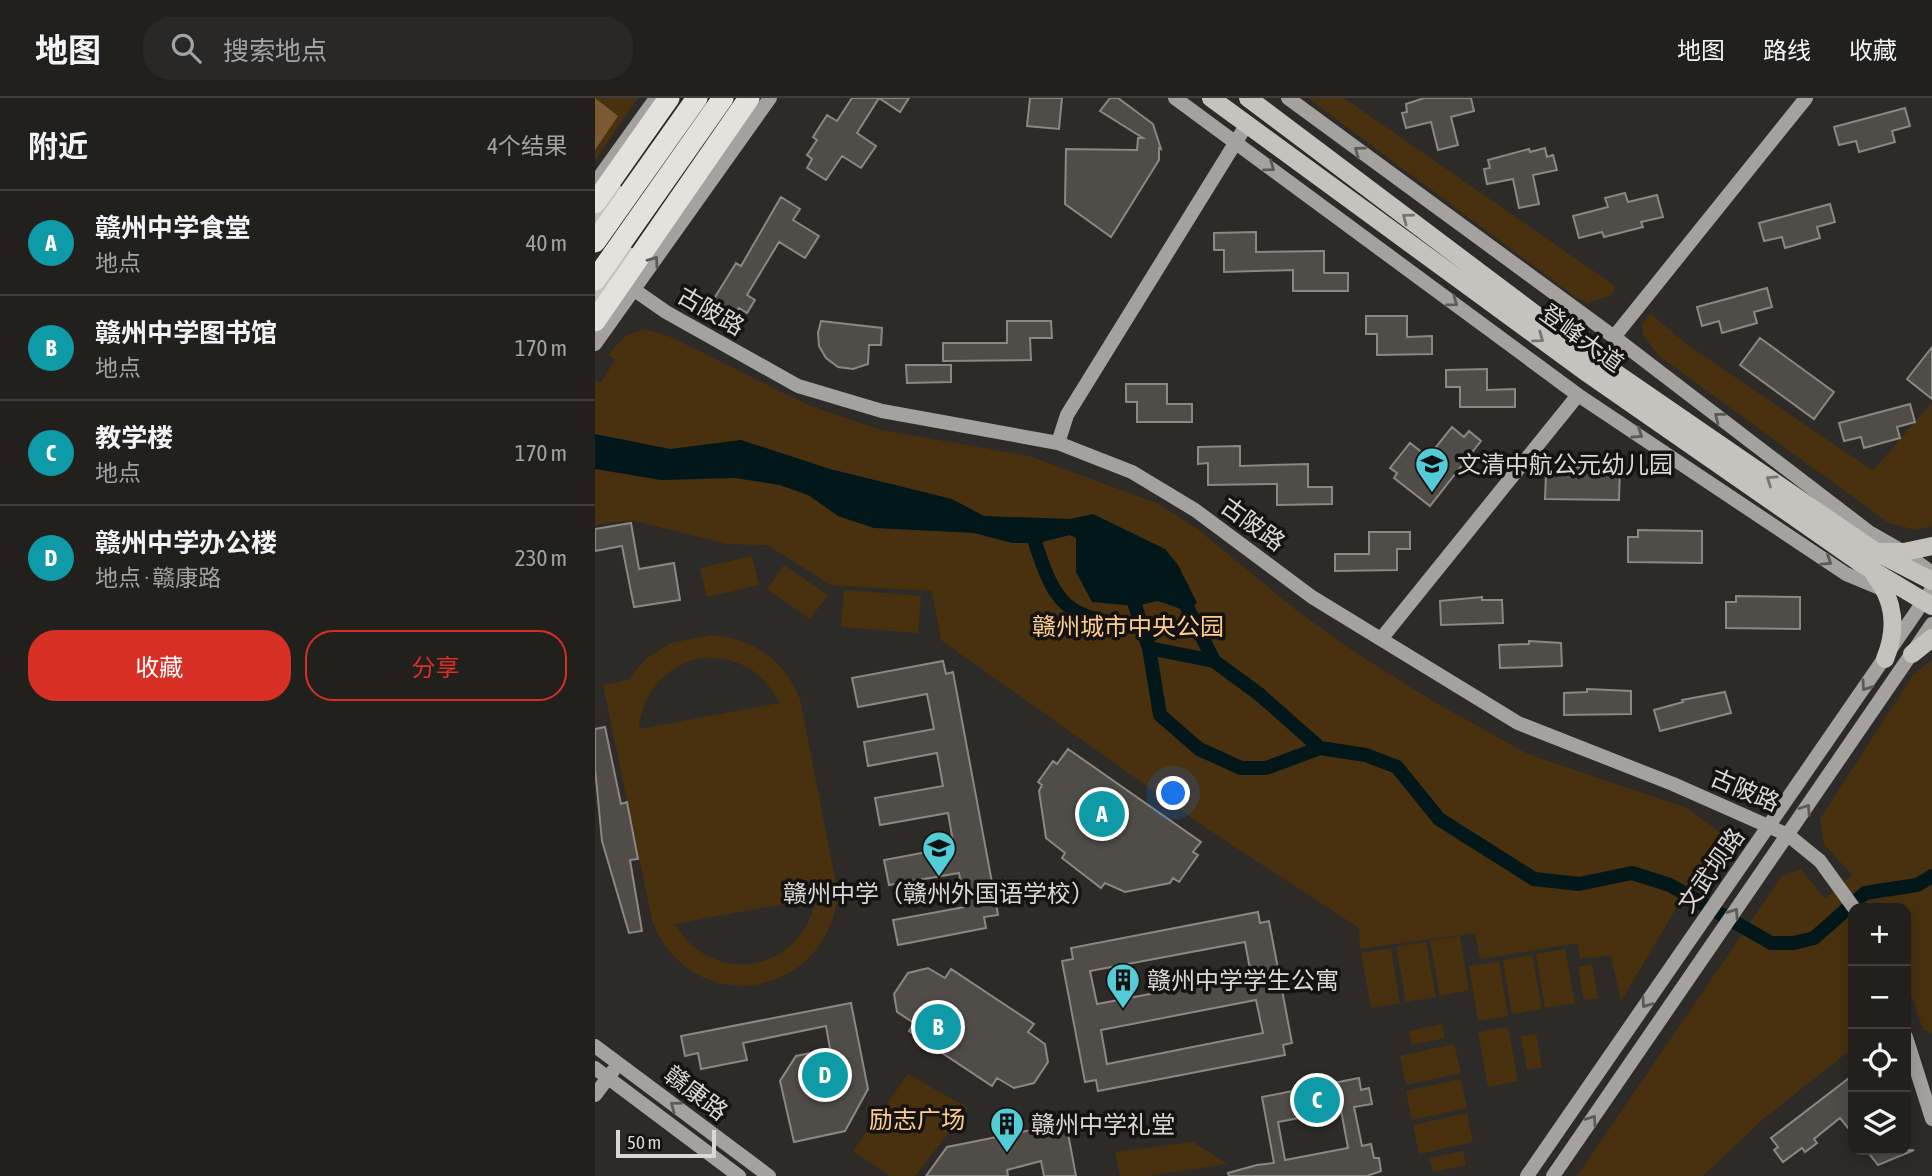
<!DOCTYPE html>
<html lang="zh">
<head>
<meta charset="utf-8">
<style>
  body { margin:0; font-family:"Asap Condensed","Noto Sans SC",sans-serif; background:#2a2826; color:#f1f3f6 }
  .controls { position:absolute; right:21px; bottom:21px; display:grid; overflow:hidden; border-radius:14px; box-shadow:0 4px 18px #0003 }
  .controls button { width:63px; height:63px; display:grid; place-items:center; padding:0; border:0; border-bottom:2px solid #3f3e3b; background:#22201d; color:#f1f3f6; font:35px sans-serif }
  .scale { position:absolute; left:21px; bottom:18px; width:100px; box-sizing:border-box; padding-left:7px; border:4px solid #dad8d5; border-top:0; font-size:19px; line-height:24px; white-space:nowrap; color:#dad8d5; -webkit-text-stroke:5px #151312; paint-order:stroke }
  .you { position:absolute; left:579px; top:696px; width:24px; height:24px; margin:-18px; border:5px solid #fff; border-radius:50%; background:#1a73e8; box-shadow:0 0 0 10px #1a73e833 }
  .badge { display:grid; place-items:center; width:46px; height:46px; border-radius:50%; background:#d93025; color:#fff; font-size:23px; font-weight:700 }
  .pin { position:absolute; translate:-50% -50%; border:4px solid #fff; box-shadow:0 2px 7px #0006 }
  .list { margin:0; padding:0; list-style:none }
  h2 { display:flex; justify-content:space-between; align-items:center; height:91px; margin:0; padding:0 28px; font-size:30px }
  h2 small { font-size:23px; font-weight:400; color:#a2a3a4 }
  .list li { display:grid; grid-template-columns:46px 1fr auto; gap:21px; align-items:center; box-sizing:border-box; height:105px; padding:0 28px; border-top:2px solid #3f3e3b }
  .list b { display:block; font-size:26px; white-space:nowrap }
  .list p { margin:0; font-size:23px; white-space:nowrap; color:#a2a3a4 }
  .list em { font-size:23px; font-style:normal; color:#a2a3a4 }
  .actions { display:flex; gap:14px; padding:21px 28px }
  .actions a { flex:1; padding:16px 0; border:2px solid #d93025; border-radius:28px; text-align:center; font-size:24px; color:#d93025 }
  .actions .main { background:#d93025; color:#fff }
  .icon { flex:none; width:38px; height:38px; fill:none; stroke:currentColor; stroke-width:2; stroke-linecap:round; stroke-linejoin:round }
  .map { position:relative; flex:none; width:1337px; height:1078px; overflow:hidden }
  header { display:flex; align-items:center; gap:42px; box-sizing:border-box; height:98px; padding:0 35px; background:#22201d; border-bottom:2px solid #3f3e3b }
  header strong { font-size:33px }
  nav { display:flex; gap:38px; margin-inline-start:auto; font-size:24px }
  .search { width:490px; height:63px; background:#2a2826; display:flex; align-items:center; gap:18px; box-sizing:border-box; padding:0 24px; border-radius:28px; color:#a2a3a4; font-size:26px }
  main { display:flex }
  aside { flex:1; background:#22201d }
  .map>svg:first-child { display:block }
</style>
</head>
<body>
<header>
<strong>地图</strong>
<div class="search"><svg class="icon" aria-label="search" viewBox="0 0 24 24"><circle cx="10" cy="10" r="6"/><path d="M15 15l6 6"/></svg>搜索地点</div>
<nav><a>地图</a><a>路线</a><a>收藏</a></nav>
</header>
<main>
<aside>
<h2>附近<small>4个结果</small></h2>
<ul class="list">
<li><span class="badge" style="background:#0f9aa8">A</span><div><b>赣州中学食堂</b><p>地点</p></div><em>40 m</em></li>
<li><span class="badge" style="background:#0f9aa8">B</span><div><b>赣州中学图书馆</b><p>地点</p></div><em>170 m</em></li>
<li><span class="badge" style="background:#0f9aa8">C</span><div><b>教学楼</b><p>地点</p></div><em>170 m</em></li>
<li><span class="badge" style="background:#0f9aa8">D</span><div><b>赣州中学办公楼</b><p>地点 · 赣康路</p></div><em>230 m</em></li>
</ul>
<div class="actions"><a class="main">收藏</a><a>分享</a></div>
</aside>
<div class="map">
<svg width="1337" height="1078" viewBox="0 0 1337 1078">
  <rect width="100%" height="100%" fill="#2d2b27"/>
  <path fill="#49310f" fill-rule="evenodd" d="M0,0H43L0,62Z
    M713,0H749L1020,188L1017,197L993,205L982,200Z
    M1055,215L1090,245L1278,373L1337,304V428L1321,432L1294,425L1064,258L1048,237L1047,226Z
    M49,231L76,239L213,307L286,332L434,358L564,406L601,430L701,512L761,555L841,605L933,656L1092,710L1126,735L1026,903L1016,857L985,861L983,845L885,861L880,835L765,851L764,830L611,730L346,542L337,493L236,487L172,447L133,446L36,422L0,427V283L6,285L20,262L13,257L30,238Z
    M157,458L164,487L112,499L105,470Z
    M189,467L233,497L215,521L172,491Z
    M249,492L326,498L323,535L246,529Z
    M116,537C158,540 189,562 205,601L243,796C232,900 100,923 58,826L8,587L33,582L52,560L76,545ZM105,560C140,557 169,572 184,605L44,631C47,594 70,569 105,560ZM221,800C208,874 118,891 80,826Z
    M1337,562V935L1328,932L1311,880V810H1258V842L1254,845L1258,854V950L1167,1022L1108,1078H982L1187,778L1206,771L1230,801L1257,777L1229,746L1225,721L1318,577Z
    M865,838L874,892L845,898L835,843Z
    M831,844L841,899L811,904L801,849Z
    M796,850L805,905L776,910L766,855Z
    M970,851L980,905L950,910L941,856Z
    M937,857L947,911L917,916L908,862Z
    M904,863L913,918L883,923L874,868Z
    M997,866L1003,900L989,902L983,869Z
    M847,926L850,940L817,947L814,933Z
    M913,929L923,983L893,989L883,934Z
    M941,936L947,969L932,972L926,938Z
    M859,946L866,975L811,987L805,958Z
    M313,976L373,1010L320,1078H295L258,1053Z
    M866,981L872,1010L817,1022L811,993Z
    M872,1015L878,1044L824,1056L818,1027Z
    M598,1044L632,1066L552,1078H525L520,1054Z
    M868,1053L871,1067L838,1074L834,1060Z"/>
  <path fill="#795a32" d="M0,0L23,18L0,52Z"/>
  <path fill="#021719" d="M0,336L75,351L146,342L235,371L357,401L389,418L475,421L498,416L570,451L583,467L602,505L592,513L563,503L541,508L497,504L481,474V440L475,437L443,445H417L379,435L279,430L243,418L213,397L185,387L140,380L66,382L0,371Z"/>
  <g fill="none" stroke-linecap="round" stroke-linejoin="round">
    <path stroke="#021719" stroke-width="14" d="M437,435C461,510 468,519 545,529
      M535,492L554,550L565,617L604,651L646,670H671L725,650L771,657L802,669L844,721L939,781L984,786L1037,775L1075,787L1176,845H1199L1219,840L1270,795L1322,787L1337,778
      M580,499L590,505L619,563
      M554,550L619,563L664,596L725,650"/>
  </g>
  <path fill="#504d49" stroke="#8b8783" stroke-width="2" fill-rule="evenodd" d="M257,0H314L305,14L284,0L262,35L281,48L266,70L247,58L231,82L212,70L217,61L212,57L222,42L218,39L232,17L242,23Z
    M435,0H467L464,31L432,28Z
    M515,0H523L558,26L566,51L564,50V62L516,139L470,106L471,51L542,52L543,40H548L505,13Z
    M829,0H876L879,13L856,19L863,47L843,52L836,24L811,30L807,15L812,14L811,6Z
    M1310,10L1315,28L1297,33L1300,44L1264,54L1261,43L1244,47L1239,29Z
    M950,50L952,59L958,57L962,72L938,77L944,106L924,110L918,81L892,86L889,71L895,70L893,62L934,51L935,54Z
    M1030,95L1033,104L1062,97L1068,119L1046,124L1048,129L1009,139L1007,134L984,140L978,118L1013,109L1010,100Z
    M186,99L205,111L198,122L224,138L210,160L184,144L152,197L160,202L152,215L144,210L139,218L117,204L141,165L146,168Z
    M1235,106L1240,124L1222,129L1225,140L1190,150L1187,139L1169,143L1164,125Z
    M661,134V154L729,153V175H753V193H698V172L629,174V152H619V135Z
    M1172,190L1177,209L1159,214L1162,225L1127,235L1124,223L1107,228L1102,209Z
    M771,218H812V239L837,238V256L782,257V236H771Z
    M226,223L287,230L286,247H274L273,266L258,271L243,269L231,260L224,248L223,235Z
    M412,223H456L457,240H435L436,262L348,263V245H412Z
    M1165,240L1239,294L1219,321L1145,267Z
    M1337,249V301L1312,281Z
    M311,267H356V284L312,285Z
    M892,271V292L920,291V309H865V289H851V272Z
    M531,286H572V306H597V324H542V304H531Z
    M1315,306L1320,324L1302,329L1305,340L1269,350L1266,339L1249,343L1244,325Z
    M857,329L869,339L874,333L886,343L835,408L799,380L802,375L795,370L815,345L833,359Z
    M645,348V368L713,366V389H737V406L682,407V386L613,387V365L603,366V349Z
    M961,369L1025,370L1024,402L950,401L951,376H961Z
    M36,425L44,471L79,465L85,502L39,509L27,448L0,453V431Z
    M1043,432L1107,433V465L1033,464V439H1043Z
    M774,434H815V451H802V472L740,473V456H774Z
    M1141,498L1205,499V531L1131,530V504H1141Z
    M887,499V502H907L908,525L846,527L845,503Z
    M934,543L966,545L967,568L905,570L904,547L934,546Z
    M348,563L351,576L358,574L403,817L389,819L391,830L303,847L298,822L370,809L364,775L294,787L289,762L359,749L353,715L285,727L280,700L348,688L342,655L273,668L269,644L339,631L332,596L263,609L257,580Z
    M992,591L1036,593V616L969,617V595L992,594Z
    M1130,594L1136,615L1065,633L1059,612L1088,604L1087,602Z
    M10,629L26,706L32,704L43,761L35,762L47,833L34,835L7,743L0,670V631Z
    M473,651L606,744L598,754L603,757L584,784L578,780L575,785L530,794L510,785L506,790L467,760L470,755L451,740L444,693L447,687L443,684L458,663L462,666Z
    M663,814L665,825L674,823L697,945L688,947L690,957L503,993L501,982L490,984L467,863L478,861L476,850ZM650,844L656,877L502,906L495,873ZM661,902L668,935L512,966L506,932Z
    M333,870L350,880L356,871L439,926L433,934L450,946L453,964L439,985L419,990L402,980L397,988L314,933L319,925L302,914L299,896L313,875Z
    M256,905L273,991L250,1033L199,1044L185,983L201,958L235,951L231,928L148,945L152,962L106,971L103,955L90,958L86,938Z
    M1258,977V1036L1245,1020L1219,1041L1222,1045L1210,1054L1207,1050L1188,1064L1179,1052L1183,1049L1176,1040Z
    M764,980L766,992L774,990L777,1006L759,1009L767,1048L776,1046L779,1060H784L786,1073L772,1078H634L633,1075L662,1067L679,1065L667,999ZM746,1012L753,1050L690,1062L683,1024Z
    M471,1025L481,1078H449L446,1063L412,1072L413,1078H331L352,1049Z
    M1271,1052H1319L1283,1067Z"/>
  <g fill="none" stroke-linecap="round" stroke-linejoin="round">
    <path stroke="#a4a29f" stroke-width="14" d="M580,0L983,297L1251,476L1292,493
      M693,0L1019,239L1274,434L1309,454L1337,475
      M0,85L61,0
      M38,191L71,214L203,288L287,313L463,345L537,374L600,412L717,499L923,625L1078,686L1193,737L1225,763L1259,810
      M1019,239L1211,0
      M0,246L175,0
      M463,345L472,317L652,26
      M786,541L983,297
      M1311,939L1337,1021
      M0,948L174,1078
      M0,970L144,1078
      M0,997L18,973
      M932,1078L1337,491
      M958,1078L1337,526"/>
    <path stroke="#c6c3bf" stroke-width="18" d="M616,0L988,272L1267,466L1337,508
      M653,0L993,256L1281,454L1337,483
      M0,122L19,94
      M0,203L33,158
      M1285,454H1309L1337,448
      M1280,478C1300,503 1302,532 1290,561
      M1317,556L1337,540"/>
    <path stroke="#e5e1dd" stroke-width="21" d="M0,105L74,0
      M0,144L102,0
      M0,182L128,0
      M0,223L154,0"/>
  </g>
  <defs><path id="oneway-chevron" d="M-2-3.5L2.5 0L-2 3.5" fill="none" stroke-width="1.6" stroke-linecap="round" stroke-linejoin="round" transform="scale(1.75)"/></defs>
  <g stroke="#5c5a58">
    <use href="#oneway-chevron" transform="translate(764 53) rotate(-144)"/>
    <use href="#oneway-chevron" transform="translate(675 69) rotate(36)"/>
    <use href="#oneway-chevron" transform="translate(59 163) rotate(-55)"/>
    <use href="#oneway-chevron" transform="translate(858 204) rotate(36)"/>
    <use href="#oneway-chevron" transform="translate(1124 319) rotate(-142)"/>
    <use href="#oneway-chevron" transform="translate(1043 336) rotate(34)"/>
    <use href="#oneway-chevron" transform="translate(1232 463) rotate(34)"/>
    <use href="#oneway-chevron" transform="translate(1271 588) rotate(125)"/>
    <use href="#oneway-chevron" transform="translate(1211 711) rotate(-56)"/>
    <use href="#oneway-chevron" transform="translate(1139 815) rotate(-56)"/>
    <use href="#oneway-chevron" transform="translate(1051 905) rotate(125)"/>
    <use href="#oneway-chevron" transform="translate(80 1008) rotate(-143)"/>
    <use href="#oneway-chevron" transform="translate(997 1022) rotate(-55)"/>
  </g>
  <g stroke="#767471">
    <use href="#oneway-chevron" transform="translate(812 120) rotate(-143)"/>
    <use href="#oneway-chevron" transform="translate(944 240) rotate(36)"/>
    <use href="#oneway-chevron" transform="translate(1176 382) rotate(-146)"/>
  </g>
  <defs>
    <g id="school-pin" transform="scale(1.75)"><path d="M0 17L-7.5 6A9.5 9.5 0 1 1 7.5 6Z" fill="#52ccd6" stroke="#151312"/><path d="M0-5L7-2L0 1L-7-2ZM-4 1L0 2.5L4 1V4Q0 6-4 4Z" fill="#111"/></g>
    <g id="building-pin" transform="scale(1.75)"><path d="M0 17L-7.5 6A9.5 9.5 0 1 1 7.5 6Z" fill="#52ccd6" stroke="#151312"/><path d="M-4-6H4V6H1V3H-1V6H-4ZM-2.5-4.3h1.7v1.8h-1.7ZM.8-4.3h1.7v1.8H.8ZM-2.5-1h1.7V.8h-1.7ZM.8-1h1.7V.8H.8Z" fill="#111"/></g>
  </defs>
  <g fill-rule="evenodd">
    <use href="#school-pin" x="837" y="366"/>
    <use href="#school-pin" x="344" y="750"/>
    <use href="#building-pin" x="528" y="882"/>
    <use href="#building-pin" x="412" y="1026"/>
  </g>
  <g text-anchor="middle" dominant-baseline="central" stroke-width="7" stroke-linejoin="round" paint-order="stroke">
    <g font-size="24" fill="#dad8d5" stroke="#151312">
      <text transform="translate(116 213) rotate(30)">古陂路</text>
      <text transform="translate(987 240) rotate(36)">登峰大道</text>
      <text transform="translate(658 426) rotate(36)">古陂路</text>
      <text transform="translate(1150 692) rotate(23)">古陂路</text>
      <text transform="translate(1116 772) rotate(-55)">文武坝路</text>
      <text transform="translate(101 995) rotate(37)">赣康路</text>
    </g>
    <g font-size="24" fill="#dad8d5" stroke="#151312" text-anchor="start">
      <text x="862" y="366">文清中航公元幼儿园</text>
      <text x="344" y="795" text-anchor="middle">赣州中学（赣州外国语学校）</text>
      <text x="552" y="882">赣州中学学生公寓</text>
      <text x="436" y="1026">赣州中学礼堂</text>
    </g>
    <g font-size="24" fill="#ffcc8b" stroke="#151312">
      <text x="533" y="528">赣州城市中央公园</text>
      <text x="322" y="1021">励志广场</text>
    </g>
  </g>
</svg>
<div class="controls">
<button>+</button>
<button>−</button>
<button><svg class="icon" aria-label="locate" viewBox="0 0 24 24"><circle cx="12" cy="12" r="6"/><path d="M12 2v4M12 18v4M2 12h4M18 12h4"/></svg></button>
<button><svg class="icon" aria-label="layers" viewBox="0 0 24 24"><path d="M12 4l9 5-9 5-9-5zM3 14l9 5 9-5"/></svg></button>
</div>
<div class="scale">50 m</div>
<div class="you"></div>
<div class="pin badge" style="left:507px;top:716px;background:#0f9aa8">A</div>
<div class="pin badge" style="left:343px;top:929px;background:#0f9aa8">B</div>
<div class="pin badge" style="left:722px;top:1002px;background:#0f9aa8">C</div>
<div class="pin badge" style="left:230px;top:977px;background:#0f9aa8">D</div>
</div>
</main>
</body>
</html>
